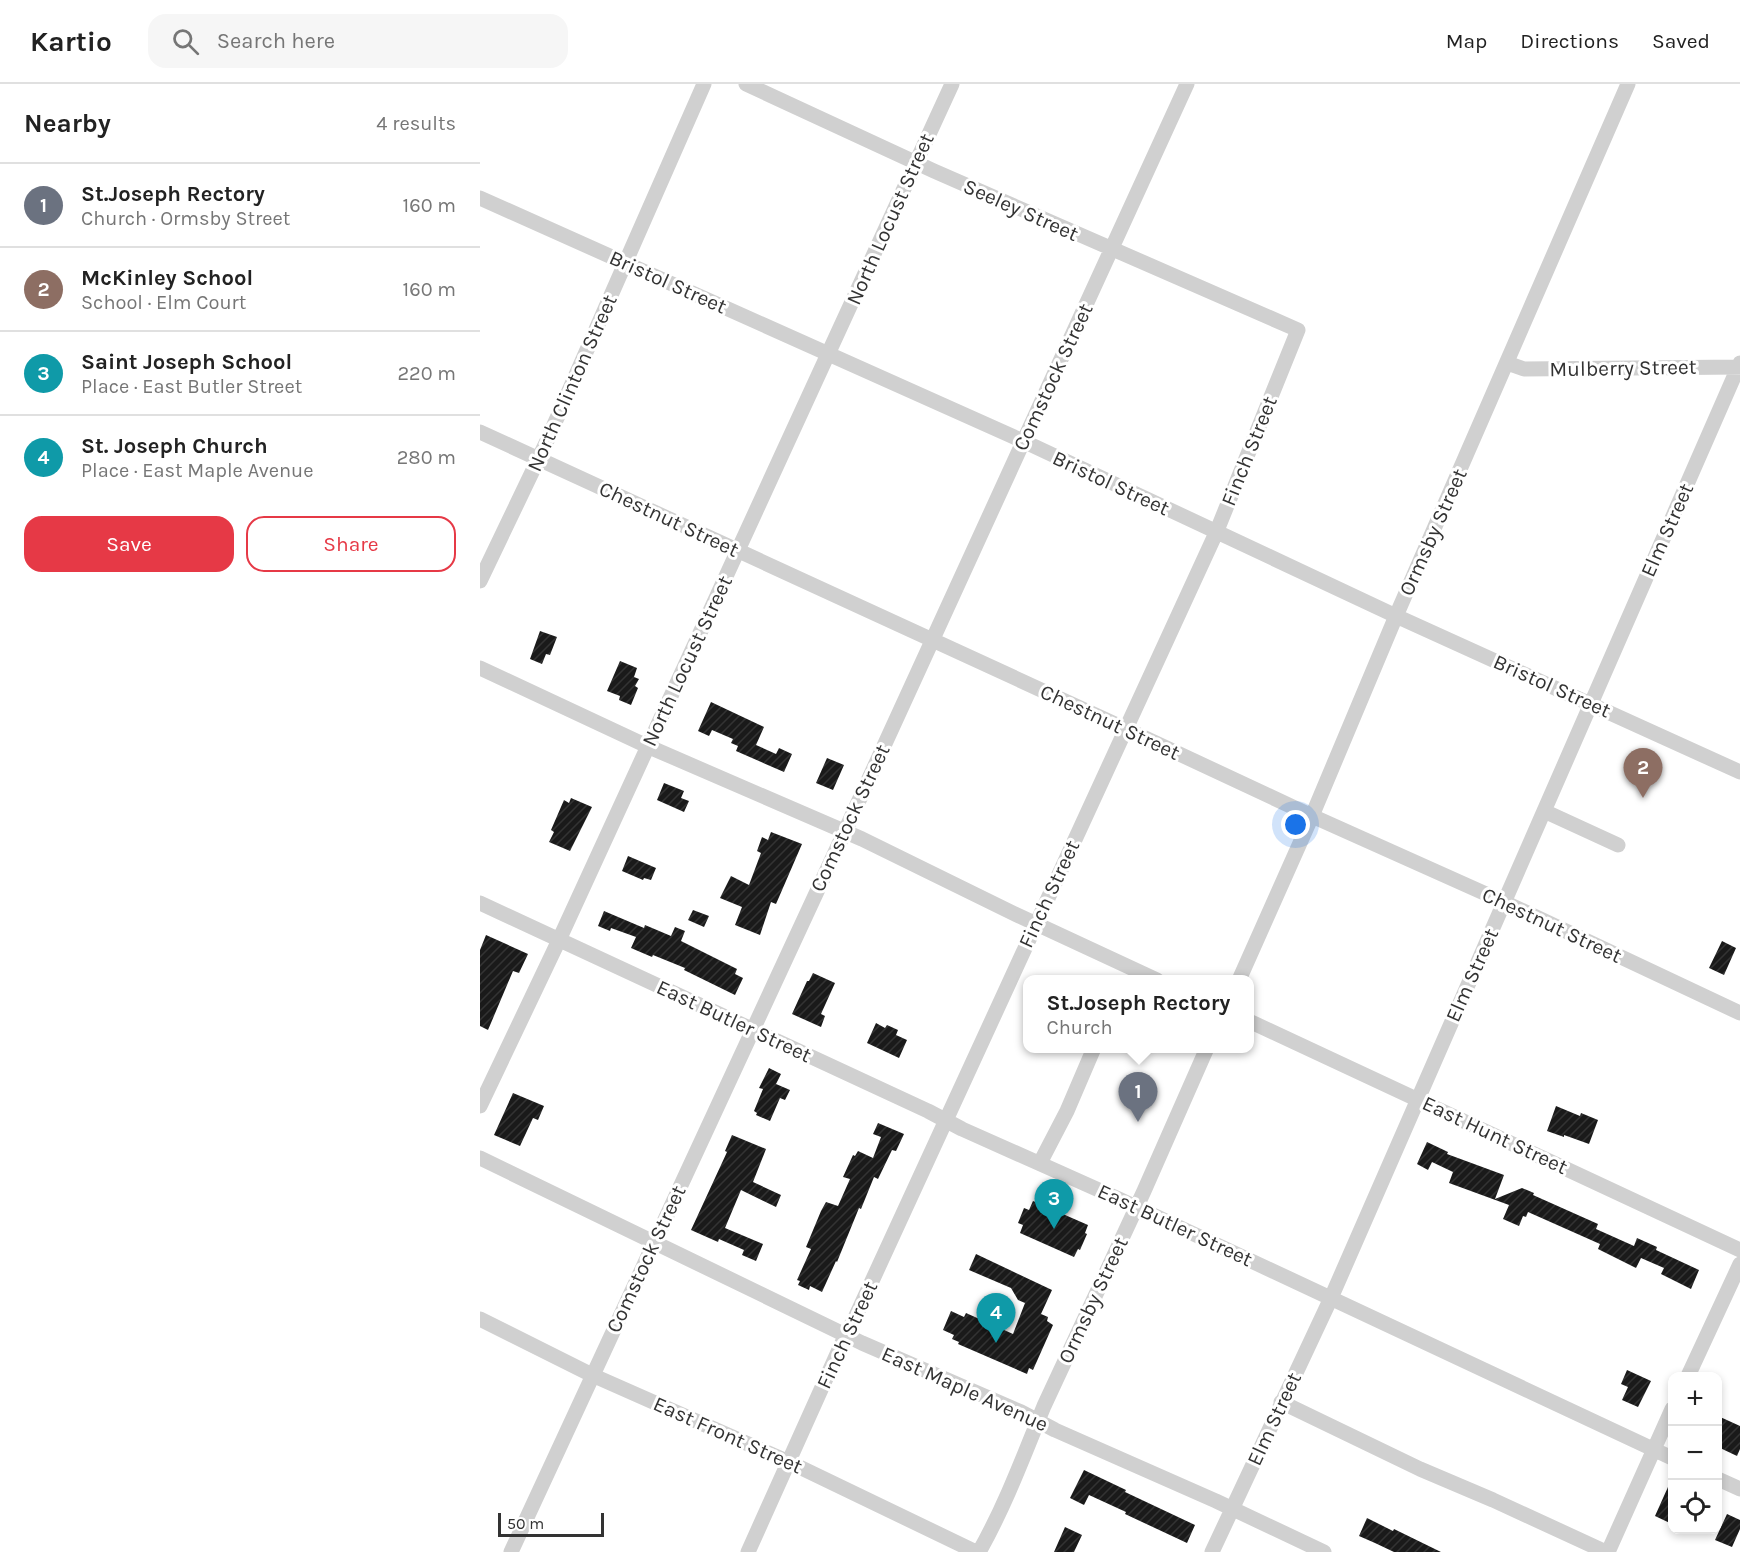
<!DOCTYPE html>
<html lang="en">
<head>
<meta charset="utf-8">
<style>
  body { margin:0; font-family:Karla,sans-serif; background:#f6f6f6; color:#222 }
  .controls { position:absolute; right:18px; bottom:18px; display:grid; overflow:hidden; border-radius:12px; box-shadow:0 3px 9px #0003 }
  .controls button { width:54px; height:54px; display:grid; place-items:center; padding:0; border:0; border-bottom:2px solid #e0e0e0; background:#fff; color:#222; font:30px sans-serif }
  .scale { position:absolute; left:18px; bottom:15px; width:106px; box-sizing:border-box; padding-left:6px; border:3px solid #333; border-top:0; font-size:16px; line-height:21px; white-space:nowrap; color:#333; -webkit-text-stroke:4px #fff; paint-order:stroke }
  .you { position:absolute; left:816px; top:741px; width:21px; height:21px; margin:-15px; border:4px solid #fff; border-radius:50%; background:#1a73e8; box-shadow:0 0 0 9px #1a73e833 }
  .badge { display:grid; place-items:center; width:39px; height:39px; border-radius:50%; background:#e63946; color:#fff; font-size:20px; font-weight:700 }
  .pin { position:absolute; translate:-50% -50px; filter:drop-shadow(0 2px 3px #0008) }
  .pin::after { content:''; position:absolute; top:32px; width:21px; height:18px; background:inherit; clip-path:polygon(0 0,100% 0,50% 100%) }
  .popup { position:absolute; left:543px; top:891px; width:231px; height:78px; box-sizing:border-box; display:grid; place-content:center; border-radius:12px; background:#fff; filter:drop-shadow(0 2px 4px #0005); font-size:20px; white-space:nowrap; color:#767676 }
  .popup b { font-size:22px; color:#222 }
  .popup::after { content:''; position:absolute; left:50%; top:100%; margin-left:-12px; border:12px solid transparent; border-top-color:#fff }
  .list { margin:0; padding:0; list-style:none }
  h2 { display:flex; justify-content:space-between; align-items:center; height:78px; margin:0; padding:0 24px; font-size:26px }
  h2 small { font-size:20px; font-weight:400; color:#767676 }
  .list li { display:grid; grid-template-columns:39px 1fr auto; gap:18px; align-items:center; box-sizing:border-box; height:84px; padding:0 24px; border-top:2px solid #e0e0e0 }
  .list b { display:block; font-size:22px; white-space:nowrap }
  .list p { margin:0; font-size:20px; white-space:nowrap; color:#767676 }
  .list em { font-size:20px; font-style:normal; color:#767676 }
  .actions { display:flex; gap:12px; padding:18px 24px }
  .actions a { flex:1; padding:14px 0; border:2px solid #e63946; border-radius:18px; text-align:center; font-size:21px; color:#e63946 }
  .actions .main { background:#e63946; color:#fff }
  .icon { flex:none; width:33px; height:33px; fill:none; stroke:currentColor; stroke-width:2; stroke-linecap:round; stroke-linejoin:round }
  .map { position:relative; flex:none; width:1260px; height:1468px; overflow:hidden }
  header { display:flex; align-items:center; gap:36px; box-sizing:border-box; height:84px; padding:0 30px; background:#fff; border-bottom:2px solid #e0e0e0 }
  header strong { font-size:28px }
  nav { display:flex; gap:33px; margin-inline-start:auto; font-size:21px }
  .search { width:420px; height:54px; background:#f6f6f6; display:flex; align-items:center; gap:15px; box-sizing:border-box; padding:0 21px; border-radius:18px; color:#767676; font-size:22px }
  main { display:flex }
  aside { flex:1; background:#fff }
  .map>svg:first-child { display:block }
</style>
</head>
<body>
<header>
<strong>Kartio</strong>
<div class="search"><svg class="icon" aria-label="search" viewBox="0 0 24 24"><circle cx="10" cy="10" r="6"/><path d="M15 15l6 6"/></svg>Search here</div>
<nav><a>Map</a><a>Directions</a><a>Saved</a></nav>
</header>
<main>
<aside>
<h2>Nearby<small>4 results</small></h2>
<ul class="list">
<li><span class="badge" style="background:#6b7280">1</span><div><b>St.Joseph Rectory</b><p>Church · Ormsby Street</p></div><em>160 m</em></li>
<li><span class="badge" style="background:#8d6e63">2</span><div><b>McKinley School</b><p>School · Elm Court</p></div><em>160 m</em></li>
<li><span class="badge" style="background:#0f9aa8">3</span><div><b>Saint Joseph School</b><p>Place · East Butler Street</p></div><em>220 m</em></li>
<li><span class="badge" style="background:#0f9aa8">4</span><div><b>St. Joseph Church</b><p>Place · East Maple Avenue</p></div><em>280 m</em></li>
</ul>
<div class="actions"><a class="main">Save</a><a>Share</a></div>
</aside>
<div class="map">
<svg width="1260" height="1468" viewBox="0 0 1260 1468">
  <defs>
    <pattern id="building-hatch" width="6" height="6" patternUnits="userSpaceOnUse" patternTransform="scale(1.5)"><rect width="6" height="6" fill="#1a1a1a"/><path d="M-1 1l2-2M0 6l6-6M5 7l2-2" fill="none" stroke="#333"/></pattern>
  </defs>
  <rect width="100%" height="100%" fill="#fff"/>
  <path fill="url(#building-hatch)" d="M60,547L77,553L70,571L66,570L62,580L50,575Z
    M140,577L157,584L154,593L159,595L155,602L158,604L151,621L139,616L140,612L127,607Z
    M231,618L284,643L276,661L296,670L299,664L312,670L304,688L256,667L258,662L251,659L253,655L232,646L229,652L218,647Z
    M347,674L364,681L353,706L336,699Z
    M184,699L204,707L201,714L209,717L204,728L177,716Z
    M91,714L112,723L90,767L69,758L74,748L71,746L84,716L89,719Z
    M291,748L322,760L296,820L291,818L280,851L255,841L262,823L240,814L251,792L269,801L281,769L277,767L282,753L288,756Z
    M148,772L176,784L171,796L164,794L163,796L142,787Z
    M213,826L229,832L224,843L208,836Z
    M124,827L164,844L165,841L191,852L195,843L205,847L201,857L257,885L255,890L263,894L255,911L204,886L205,884L173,871L172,873L151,864L156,853L131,844L130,847L118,842Z
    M6,851L48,870L39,889L33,887L8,946L0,942V866Z
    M1242,857L1256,864L1244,891L1229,884Z
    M333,889L355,899L341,930L345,932L341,943L312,930L327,897H329Z
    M396,939L405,944L407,941L418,946L416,951L427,956L419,974L387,959Z
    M289,984L301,990L296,1000L310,1006L305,1016L300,1014L290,1037L276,1031L277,1029L274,1027L283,1005L279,1004Z
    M33,1009L64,1022L58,1036L53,1034L40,1062L14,1051Z
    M1076,1022L1100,1032L1101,1029L1118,1036L1109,1060L1084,1051V1053L1067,1047Z
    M398,1039L424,1050L416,1067L412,1066L398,1095L394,1093L381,1125L379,1124L357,1178L356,1177L342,1208L330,1202L329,1206L318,1201L320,1197L317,1196L331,1165L326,1163L341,1127L346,1118L358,1122L370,1095L363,1093L373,1071L375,1072L378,1067L393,1074L401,1053L393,1050Z
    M252,1051L286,1065L273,1098L301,1111L296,1123L261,1106L245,1144L283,1160L276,1177L262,1171L264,1166L239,1155L238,1158L211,1146L247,1068L245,1067Z
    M947,1058L968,1068L967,1070L1024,1091L1015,1115L1042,1104L1054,1109L1053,1111L1118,1140L1116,1145L1154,1162L1157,1154L1177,1163L1176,1166L1219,1186L1211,1205L1181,1190L1184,1184L1161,1174L1156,1184L1118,1165L1120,1160L1048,1128L1046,1133L1043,1132L1039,1142L1023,1135L1029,1121L969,1099L973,1088L952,1078L948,1086L937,1080Z
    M553,1117L608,1141L605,1149L607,1150L600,1166L598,1165L594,1173L540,1149L543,1141L538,1139L544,1124L549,1126Z
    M496,1170L572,1206L561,1230L568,1233L567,1237L573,1241L553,1286L549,1284L547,1290L478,1260L479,1258L472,1255L474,1251L463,1246L471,1227L484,1233L486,1229L533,1250L545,1219L538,1216L531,1204L489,1186Z
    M1147,1286L1171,1297L1158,1323L1142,1316L1148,1303L1141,1300Z
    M1238,1332L1260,1342V1365L1257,1372L1238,1363Z
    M604,1386L646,1406L645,1408L715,1441L707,1459L645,1430L646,1428L609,1411L604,1421L590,1414Z
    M1192,1394V1440L1175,1432Z
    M1247,1430L1260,1436V1445L1252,1463L1235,1456Z
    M887,1434L913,1447L914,1445L961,1468H914L895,1459L879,1452Z
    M585,1443L602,1451L594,1468H574Z"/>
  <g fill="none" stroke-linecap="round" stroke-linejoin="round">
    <path stroke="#d0d0d0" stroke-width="15" d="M266,0L454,87L818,246L736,449L375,1234L366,1250L268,1468
      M0,114L543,357L916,532L1260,688
      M1027,279L1044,285L1260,283
      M0,348L646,645L832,732L1024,818L1260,929
      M0,497L66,359L224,0
      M0,584L167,662L382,755L537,831L677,896
      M1064,727L1138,761
      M0,819L448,1027L482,1045L639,1115L1192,1374
      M759,896L832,732L916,532L1148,0
      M769,937L1260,1166
      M0,1022L79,856L472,0
      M0,1074L382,1259L541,1328L575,1346L736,1417L844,1468
      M560,1079L587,1027L614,964
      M0,1235L112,1291L309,1378L496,1468
      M1208,1292L1260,1180
      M801,1318L940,1385L1013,1416L1126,1468
      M1238,1395L1260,1405
      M31,1468L365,747L707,0
      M499,1468C525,1422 544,1371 564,1322L664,1107L727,964
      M732,1468L851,1214L1260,279
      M1128,1468L1192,1325"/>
  </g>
  <g text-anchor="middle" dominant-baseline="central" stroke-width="6" stroke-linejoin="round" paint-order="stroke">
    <g font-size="21" fill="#333" stroke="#fff">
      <text transform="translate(541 126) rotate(24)">Seeley Street</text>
      <text transform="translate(410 135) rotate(-66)">North Locust Street</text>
      <text transform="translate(188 198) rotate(24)">Bristol Street</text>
      <text transform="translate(1143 284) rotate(-1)">Mulberry Street</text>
      <text transform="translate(573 293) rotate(-65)">Comstock Street</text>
      <text transform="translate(92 299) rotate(-66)">North Clinton Street</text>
      <text transform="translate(769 367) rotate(-68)">Finch Street</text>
      <text transform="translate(631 399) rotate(25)">Bristol Street</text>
      <text transform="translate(189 435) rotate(25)">Chestnut Street</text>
      <text transform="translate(1187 446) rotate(-66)">Elm Street</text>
      <text transform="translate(953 448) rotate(-66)">Ormsby Street</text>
      <text transform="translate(207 577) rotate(-65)">North Locust Street</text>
      <text transform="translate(1072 602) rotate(24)">Bristol Street</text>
      <text transform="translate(630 638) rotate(25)">Chestnut Street</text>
      <text transform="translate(370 734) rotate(-65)">Comstock Street</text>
      <text transform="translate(569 810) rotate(-65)">Finch Street</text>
      <text transform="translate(1072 841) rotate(25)">Chestnut Street</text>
      <text transform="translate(992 891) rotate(-66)">Elm Street</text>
      <text transform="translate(254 937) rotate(25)">East Butler Street</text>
      <text transform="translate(1015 1051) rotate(25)">East Hunt Street</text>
      <text transform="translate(695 1141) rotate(25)">East Butler Street</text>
      <text transform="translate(166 1175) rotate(-65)">Comstock Street</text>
      <text transform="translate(613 1216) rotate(-65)">Ormsby Street</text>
      <text transform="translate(367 1251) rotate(-65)">Finch Street</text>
      <text transform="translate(485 1305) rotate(24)">East Maple Avenue</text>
      <text transform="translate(794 1335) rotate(-65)">Elm Street</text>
      <text transform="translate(248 1351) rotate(24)">East Front Street</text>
    </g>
  </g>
</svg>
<div class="controls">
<button>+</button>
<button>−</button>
<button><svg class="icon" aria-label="locate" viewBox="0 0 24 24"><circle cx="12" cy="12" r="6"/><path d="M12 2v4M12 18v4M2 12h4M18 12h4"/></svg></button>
</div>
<div class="scale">50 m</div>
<div class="you"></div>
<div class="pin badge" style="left:658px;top:1038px;background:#6b7280">1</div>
<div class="popup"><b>St.Joseph Rectory</b>Church</div>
<div class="pin badge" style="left:1163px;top:714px;background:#8d6e63">2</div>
<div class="pin badge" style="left:574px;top:1145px;background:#0f9aa8">3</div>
<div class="pin badge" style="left:516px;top:1259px;background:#0f9aa8">4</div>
</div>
</main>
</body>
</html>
